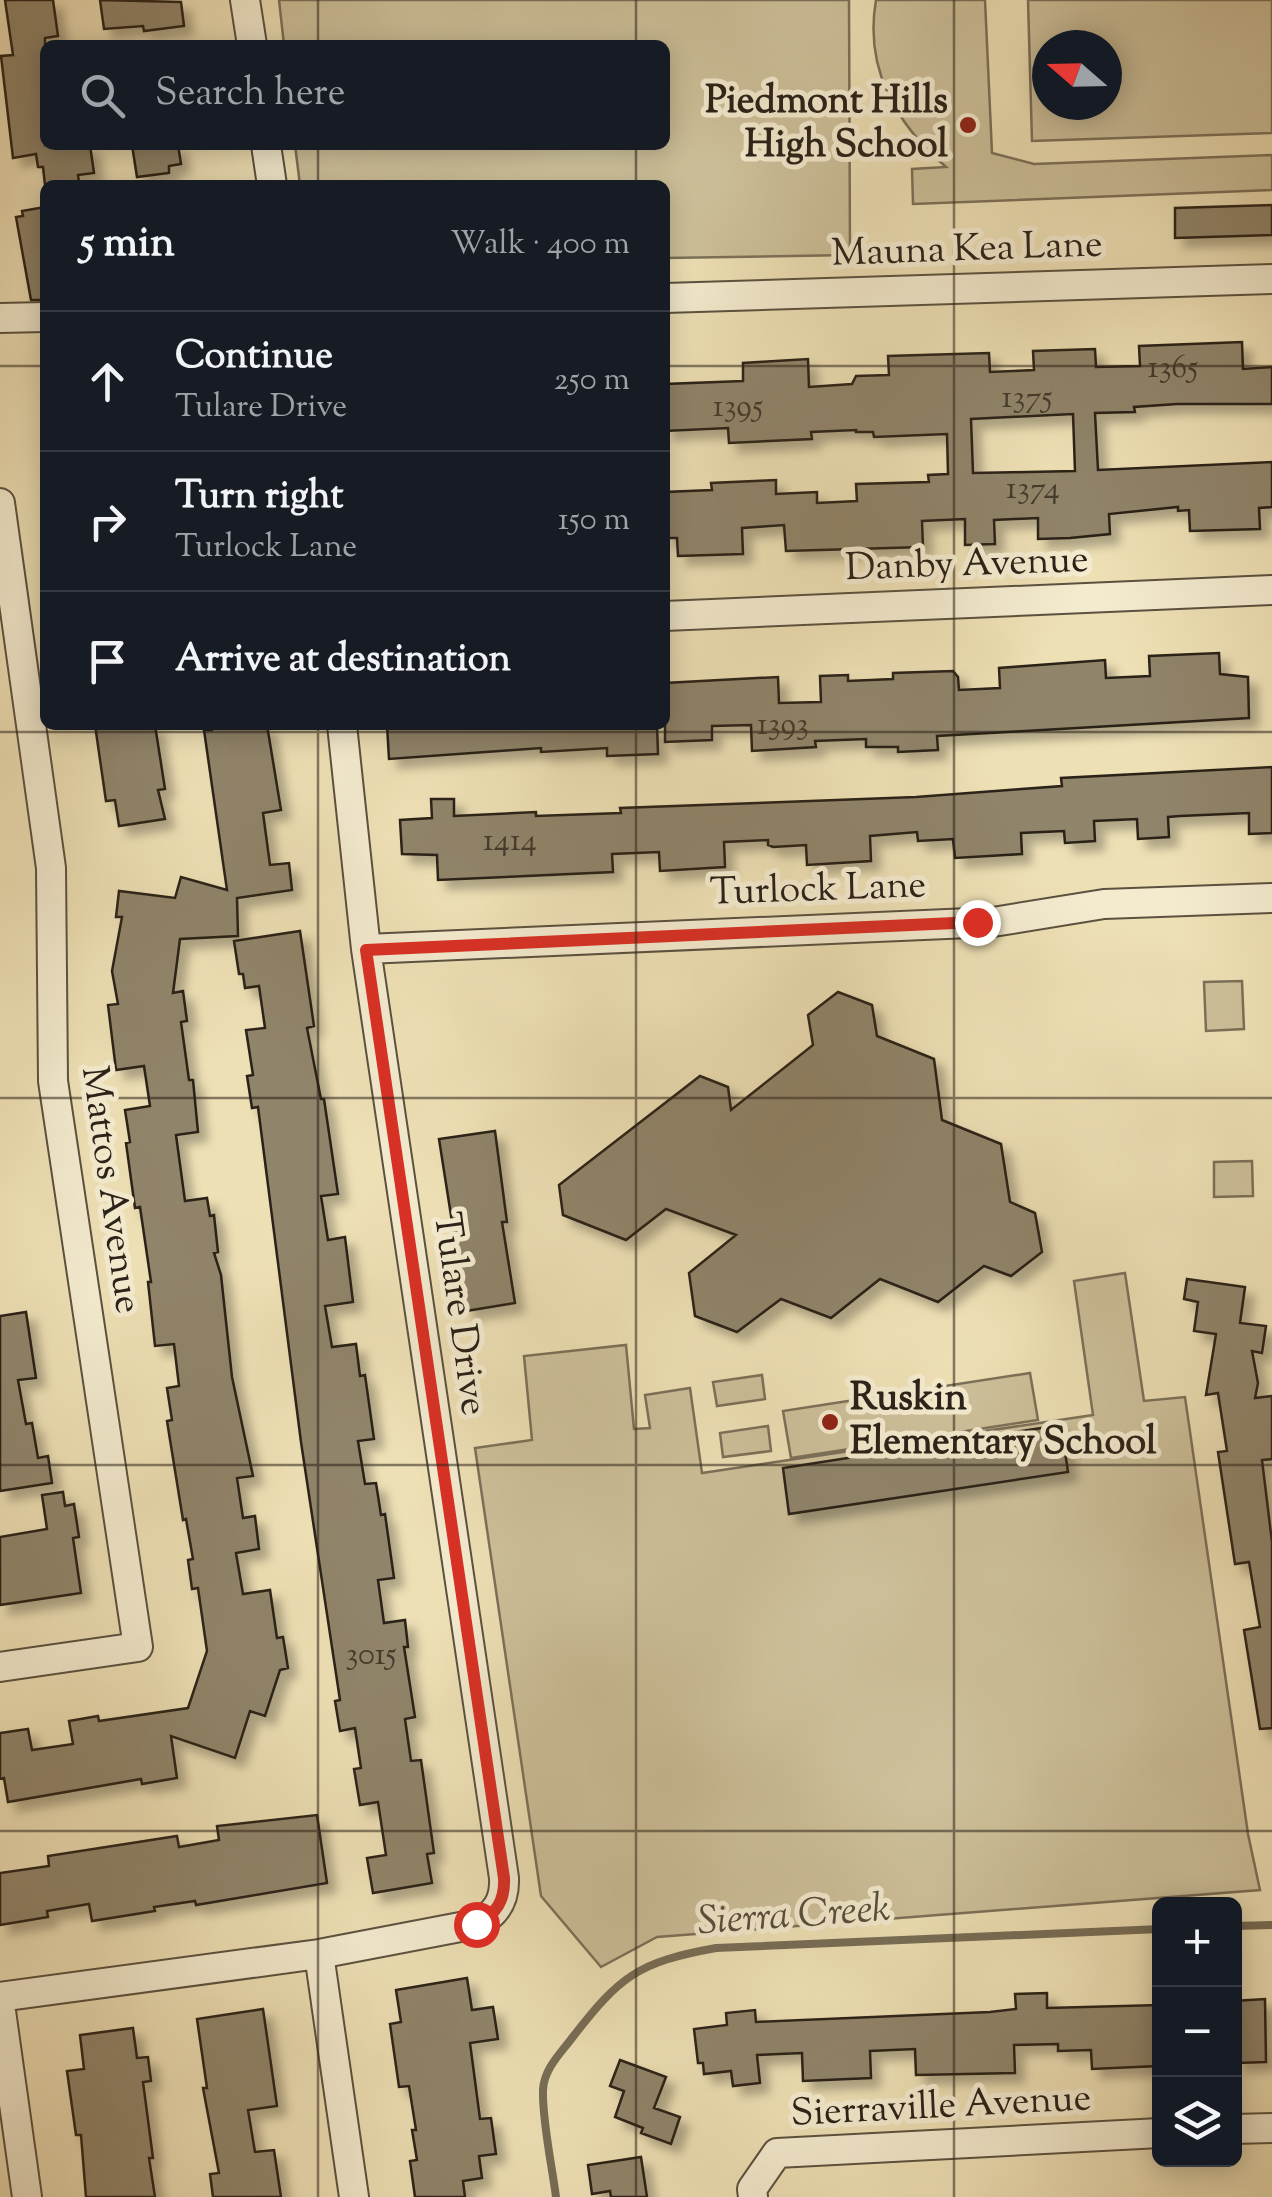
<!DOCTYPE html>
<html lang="en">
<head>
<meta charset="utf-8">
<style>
  body { margin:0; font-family:"Sorts Mill Goudy",serif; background:#242831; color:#f1f3f6 }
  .controls { position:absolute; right:30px; bottom:30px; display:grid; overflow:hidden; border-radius:15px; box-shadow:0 5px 25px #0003 }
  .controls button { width:90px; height:90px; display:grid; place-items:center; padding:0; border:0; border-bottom:2px solid #363941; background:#171b24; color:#f1f3f6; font:50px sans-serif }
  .compass { position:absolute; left:1032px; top:30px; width:90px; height:90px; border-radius:50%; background:#171b24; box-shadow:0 5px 25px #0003; rotate:290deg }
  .stop { position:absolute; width:30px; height:30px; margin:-22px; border:8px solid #d93025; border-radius:50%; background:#fff }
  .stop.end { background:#d93025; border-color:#fff; box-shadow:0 2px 10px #0008 }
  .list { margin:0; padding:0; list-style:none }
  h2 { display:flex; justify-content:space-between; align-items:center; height:130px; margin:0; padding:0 40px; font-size:42px }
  h2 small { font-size:32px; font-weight:400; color:#9ea1a6 }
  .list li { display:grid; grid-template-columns:65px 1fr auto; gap:30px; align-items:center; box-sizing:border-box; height:140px; padding:0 40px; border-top:2px solid #363941 }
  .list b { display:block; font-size:38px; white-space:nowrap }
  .list p { margin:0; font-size:32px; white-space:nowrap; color:#9ea1a6 }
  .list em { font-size:32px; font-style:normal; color:#9ea1a6 }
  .icon { flex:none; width:55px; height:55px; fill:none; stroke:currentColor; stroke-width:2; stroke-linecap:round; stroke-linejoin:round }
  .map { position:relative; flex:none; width:1272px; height:2197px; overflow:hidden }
  .search { position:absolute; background:#171b24; box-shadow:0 5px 25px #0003; left:40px; top:40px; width:630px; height:110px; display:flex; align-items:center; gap:25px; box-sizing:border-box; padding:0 35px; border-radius:15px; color:#9ea1a6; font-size:38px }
  .panel { position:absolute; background:#171b24; box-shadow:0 5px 25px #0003; left:40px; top:180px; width:630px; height:550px; border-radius:15px }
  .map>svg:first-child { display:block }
</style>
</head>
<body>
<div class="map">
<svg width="1272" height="2197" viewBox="0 0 1272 2197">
  <defs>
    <filter id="shadow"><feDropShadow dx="9" dy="9" stdDeviation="5" flood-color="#0004"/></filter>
  </defs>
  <rect width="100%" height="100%" fill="#eee0b5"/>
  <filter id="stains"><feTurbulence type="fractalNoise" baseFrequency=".002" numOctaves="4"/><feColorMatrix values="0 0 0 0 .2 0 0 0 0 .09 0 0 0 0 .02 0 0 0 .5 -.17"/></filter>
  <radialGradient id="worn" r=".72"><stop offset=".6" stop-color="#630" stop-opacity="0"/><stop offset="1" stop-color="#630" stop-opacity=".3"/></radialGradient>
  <path fill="#cdc09a" stroke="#7c7059" stroke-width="2.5" fill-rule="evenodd" d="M279,0H849L850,255L665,258V185H300L295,145H665V45H284Z
    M876,0H985L992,153L1034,164L1272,155V190L913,204L912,169L946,167C896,124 864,68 876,0Z
    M1028,0H1272V133L1032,141ZM1047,45H1107V105H1047Z
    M1242,981L1244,1029L1206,1031L1204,982Z
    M1252,1161L1253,1196L1214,1197V1162Z
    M1125,1273L1144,1401L1185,1397L1248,1834L1260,1890L657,1937L601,1967L541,1896L475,1448L532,1440L524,1356L626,1345L634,1429L650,1428L645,1395L690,1388L702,1473L1093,1415L1074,1281Z
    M1030,1373L1038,1420L791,1458L783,1411Z
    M762,1375L765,1399L717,1406L713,1382Z
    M768,1426L771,1451L723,1457L720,1433Z"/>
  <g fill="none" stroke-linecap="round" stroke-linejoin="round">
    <path stroke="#776d56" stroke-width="8" d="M1234,1926L1272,1925
      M556,2197C552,2166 542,2120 543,2090C544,2069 560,2054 572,2038C620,1976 638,1962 716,1948L1160,1929"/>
  </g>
  <path fill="#90846a" stroke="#2a2118" stroke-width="2.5" fill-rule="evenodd" filter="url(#shadow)" d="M5,0H53L58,36L45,38V145H90L94,173L78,175L79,182L45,185L43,167H38L36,154L13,158L1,56L13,55Z
    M100,0L181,2L184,26L144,31L143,26L104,29Z
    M132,145H178L181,164L169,166V173L137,177Z
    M1272,205V235L1175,238V208Z
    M45,207V300H31L16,217L23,216L22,211Z
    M1242,342L1243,369L1272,367V404H1177L1134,407L1135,412L1095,413L1098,470L1272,462V507L1259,508L1260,529L1190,531L1189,510L1178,511V507L1109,514L1110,534L1070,538L1038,539V518L994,520L995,544L965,545V519L922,521L923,547L786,551L784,525L742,528L743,554L678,556L677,538H665V492L712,490L711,483L776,480V494L817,492V503L857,501L856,484L929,482L928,475L948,474L947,434L874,437L873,432H856V430L811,432L812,439L729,443L728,428L665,431V384L743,381V363L808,359L809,387L852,384L856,376L889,375L888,356L989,353L990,372L1034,370L1033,351L1095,349L1096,367L1140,366L1139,346ZM1073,414L1075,471L973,473L971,419Z
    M1219,653L1220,674L1248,677L1249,718L937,736L938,750L898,752V747H866V739L815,741L816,747L752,751L751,725L712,726V740L665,742V683L778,677L779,703L821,702L820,676L848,675V681L893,679V673L953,671L958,677L959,690L1000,688L999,668L1105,660L1106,678L1150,676L1149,656Z
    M95,725H155L165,789L158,790L165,819L119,826L115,800L106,801Z
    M212,725H267L281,810L263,813L270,865L289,863L292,890L237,898L238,936L180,939L173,993L183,991L187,1021L181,1022L189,1080H193L198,1132L176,1135L185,1201L207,1198L210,1216L214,1215L218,1252L214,1253L221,1275L232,1377L253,1476L237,1478L243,1518L255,1516L259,1549L236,1553L243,1594L270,1590L277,1638L283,1637L288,1668L280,1670L265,1716L250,1711L235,1758L171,1736L177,1778L142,1784L141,1779L8,1802L4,1778L0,1779V1733L28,1729L32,1750L73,1744L69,1721L98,1716L99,1721L188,1708L207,1651L198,1588L192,1589L188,1560L193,1559L186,1519L183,1520L167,1421L172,1420L167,1388L179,1386L174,1344L155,1346L148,1282H151L140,1207L135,1208L126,1143L130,1142L125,1110L150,1106L144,1066L116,1070L108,1005L118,1004L112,971L122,917H116L119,891L175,898L181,877L227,890L204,730H212Z
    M387,725H657L658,754L607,756V748L541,752V748L389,759Z
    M1272,767V833L1249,834V813L1180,816L1168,817L1169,837L1138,839L1137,819L1094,821L1095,841L1065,843L1064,831L1021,833L1022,854L955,858L953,839L918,841L917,832L870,836L871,861L807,865L806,845L773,847L768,845V840L724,842L725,867L660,871L659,852L612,854L613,872L438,880L437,855L402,854L400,820L432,818L431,799H454V816L536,812V816L621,813L620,808L916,797L1062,786L1061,778Z
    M300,931L314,1026L307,1028L321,1099H324L338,1194L321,1196L328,1240L345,1237L353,1302L325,1306L332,1347L356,1344L360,1376L365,1375L374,1439L358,1441L365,1484L376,1483L381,1515L385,1514L394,1578L378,1580L384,1623L405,1620L408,1647H404L415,1717L405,1719L411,1761L421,1760L434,1853L427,1854L432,1883L373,1893L367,1858L386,1855L378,1802L360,1805L354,1769L361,1768L355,1728L340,1731L335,1701L340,1700L301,1442L258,1107L252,1108L247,1076L253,1075L246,1030L265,1028L259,986L245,988L243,974H239L234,941Z
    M838,992L872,1005L877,1036L934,1059L942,1120L1001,1144L1010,1202L1035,1213L1042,1252L1011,1276L984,1266L938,1302L880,1279L831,1318L781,1299L737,1332L695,1316L689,1273L736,1235L666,1209L626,1240L563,1215L559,1185L700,1076L728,1087L731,1110L813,1045L808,1015Z
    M495,1131L507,1222H502L515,1303L466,1311L439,1139Z
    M1187,1279L1245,1287L1240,1323L1266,1326L1262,1353L1252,1351L1258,1383L1255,1398L1272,1396V1459L1262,1460L1272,1542V1728L1260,1729L1244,1630L1260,1627L1249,1562L1235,1564L1218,1452L1227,1451L1218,1393L1206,1395L1216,1334L1194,1331L1198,1302L1184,1299Z
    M26,1312L36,1378L18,1380L26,1424L32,1423L38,1458L48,1456L52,1483L0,1491V1316Z
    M1061,1425L1068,1472L789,1514L783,1468Z
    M63,1492L65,1506L74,1504L79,1537L73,1538L81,1593L0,1605V1537L47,1529L42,1495Z
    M317,1815L327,1883L196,1905L195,1901L154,1907L155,1911L92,1921L89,1904L47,1911L48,1917L0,1925V1873L49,1866L48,1856L177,1836L179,1847L219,1840L217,1826Z
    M467,1978L472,2010L493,2007L498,2039L470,2043L480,2119L491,2118L496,2154L479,2156L482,2178L463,2181L465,2197H415L410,2161L417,2160L412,2130H416L409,2086L399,2087L390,2024L401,2022L396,1990Z
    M1047,1993V2008L1160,2005L1158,2066L1092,2069L1091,2050L1058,2051V2044L1014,2045L1015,2073L916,2075L915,2049L870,2051L871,2078L803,2081L802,2053L757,2055L760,2083L733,2086L731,2071L704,2074L703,2063H698L694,2029L727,2025L726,2013L755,2010L756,2022L990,2012L1016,2009L1015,1994Z
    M1265,1999L1266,2062L1237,2063L1234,2001Z
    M263,2009L277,2106L248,2110L255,2152L274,2150L281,2197H213L210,2174L219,2173L203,2088H207L197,2019Z
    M133,2028L137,2058L148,2057L151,2081L143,2082L153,2158H149L155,2197H86L81,2135H76L67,2071L84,2069L80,2035Z
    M620,2060L666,2077L654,2108L680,2117L671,2144L641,2133L643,2128L615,2117L624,2091L610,2086Z
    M641,2157L647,2197H611L610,2191L592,2194L588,2165Z"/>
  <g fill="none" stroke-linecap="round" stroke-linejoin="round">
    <g stroke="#5b513f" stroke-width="32">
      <path id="minor" d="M245,0L252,45
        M266,145L272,185
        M665,298L1272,279
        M0,318L45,317
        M0,503L51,868L53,1081L138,1647L0,1667
        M665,616L1272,590
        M366,949L993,922L1104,904L1272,898
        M319,1954L354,2197
        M0,1997L319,1954L476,1924C497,1914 505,1900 504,1878L366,949L342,725
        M0,2004L27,2197
        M1234,2129L1272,2128
        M753,2197L752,2189L777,2153L1160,2133"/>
    </g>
    <use href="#minor" stroke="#f4ebcf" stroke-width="28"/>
  </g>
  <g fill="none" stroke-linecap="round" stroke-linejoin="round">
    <path stroke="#d93025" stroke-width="12" d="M476,1924C497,1914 505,1900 504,1878L366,950L977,922"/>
  </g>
  <path fill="none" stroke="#2a2118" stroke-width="2.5" stroke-opacity="0.55" d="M318,0V45M636,0V45M954,0V2197M318,145V185M636,145V185M0,366H45M665,366H1272M318,725V2197M636,725V2197M0,732H1272M0,1098H1272M0,1465H1272M0,1831H1272"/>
  <g fill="#8f2418" stroke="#f4ebcf" stroke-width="4">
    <circle cx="968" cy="125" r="10"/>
    <circle cx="830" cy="1422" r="10"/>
  </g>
  <g text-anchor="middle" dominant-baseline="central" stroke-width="10" stroke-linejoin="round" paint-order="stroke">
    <g font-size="32" fill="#443a2c">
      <text x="1173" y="369">1365</text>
      <text x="1027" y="399">1375</text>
      <text x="738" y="408">1395</text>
      <text x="1033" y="490">1374</text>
      <text x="783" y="726">1393</text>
      <text x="510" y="842">1414</text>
      <text x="371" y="1656">3015</text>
    </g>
    <g font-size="38" font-weight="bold" fill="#2a2118" stroke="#f4ebcf" text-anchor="end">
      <text x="948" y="103">Piedmont Hills<tspan x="948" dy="44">High School</tspan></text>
      <text x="850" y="1400" text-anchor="start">Ruskin<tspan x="850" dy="44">Elementary School</tspan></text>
    </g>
    <g font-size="38" fill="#2a2118" stroke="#f4ebcf">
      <text transform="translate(967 251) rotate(-2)">Mauna Kea Lane</text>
      <text transform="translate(967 566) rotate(-2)">Danby Avenue</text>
      <text transform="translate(818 891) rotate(-2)">Turlock Lane</text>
      <text transform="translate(109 1190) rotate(82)">Mattos Avenue</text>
      <text transform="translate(458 1314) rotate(82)">Tulare Drive</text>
      <text transform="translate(941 2108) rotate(-3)">Sierraville Avenue</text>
    </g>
    <g font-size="40" font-style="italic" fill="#574d3c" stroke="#f4ebcf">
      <text transform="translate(794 1917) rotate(-4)">Sierra Creek</text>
    </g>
  </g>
  <rect width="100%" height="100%" filter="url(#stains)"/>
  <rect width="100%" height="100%" fill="url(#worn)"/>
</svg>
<div class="controls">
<button>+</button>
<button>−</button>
<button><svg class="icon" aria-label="layers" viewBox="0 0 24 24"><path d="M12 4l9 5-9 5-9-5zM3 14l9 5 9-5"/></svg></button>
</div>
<svg class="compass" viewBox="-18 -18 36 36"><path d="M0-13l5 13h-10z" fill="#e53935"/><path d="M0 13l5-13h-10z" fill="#9ea1a6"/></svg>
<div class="stop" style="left:476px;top:1924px"></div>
<div class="stop end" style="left:977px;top:922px"></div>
<div class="search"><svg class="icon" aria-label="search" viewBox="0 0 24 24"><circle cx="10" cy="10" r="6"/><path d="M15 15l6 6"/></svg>Search here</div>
<section class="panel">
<h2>5 min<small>Walk · 400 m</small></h2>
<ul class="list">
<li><svg class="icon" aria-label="ahead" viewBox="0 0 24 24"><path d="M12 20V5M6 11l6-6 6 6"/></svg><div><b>Continue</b><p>Tulare Drive</p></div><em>250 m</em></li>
<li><svg class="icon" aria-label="right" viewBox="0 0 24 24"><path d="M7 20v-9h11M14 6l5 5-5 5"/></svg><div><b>Turn right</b><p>Turlock Lane</p></div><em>150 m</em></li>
<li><svg class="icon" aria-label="arrive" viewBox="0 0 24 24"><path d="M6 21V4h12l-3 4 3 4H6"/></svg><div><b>Arrive at destination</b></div></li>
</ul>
</section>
</div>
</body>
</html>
